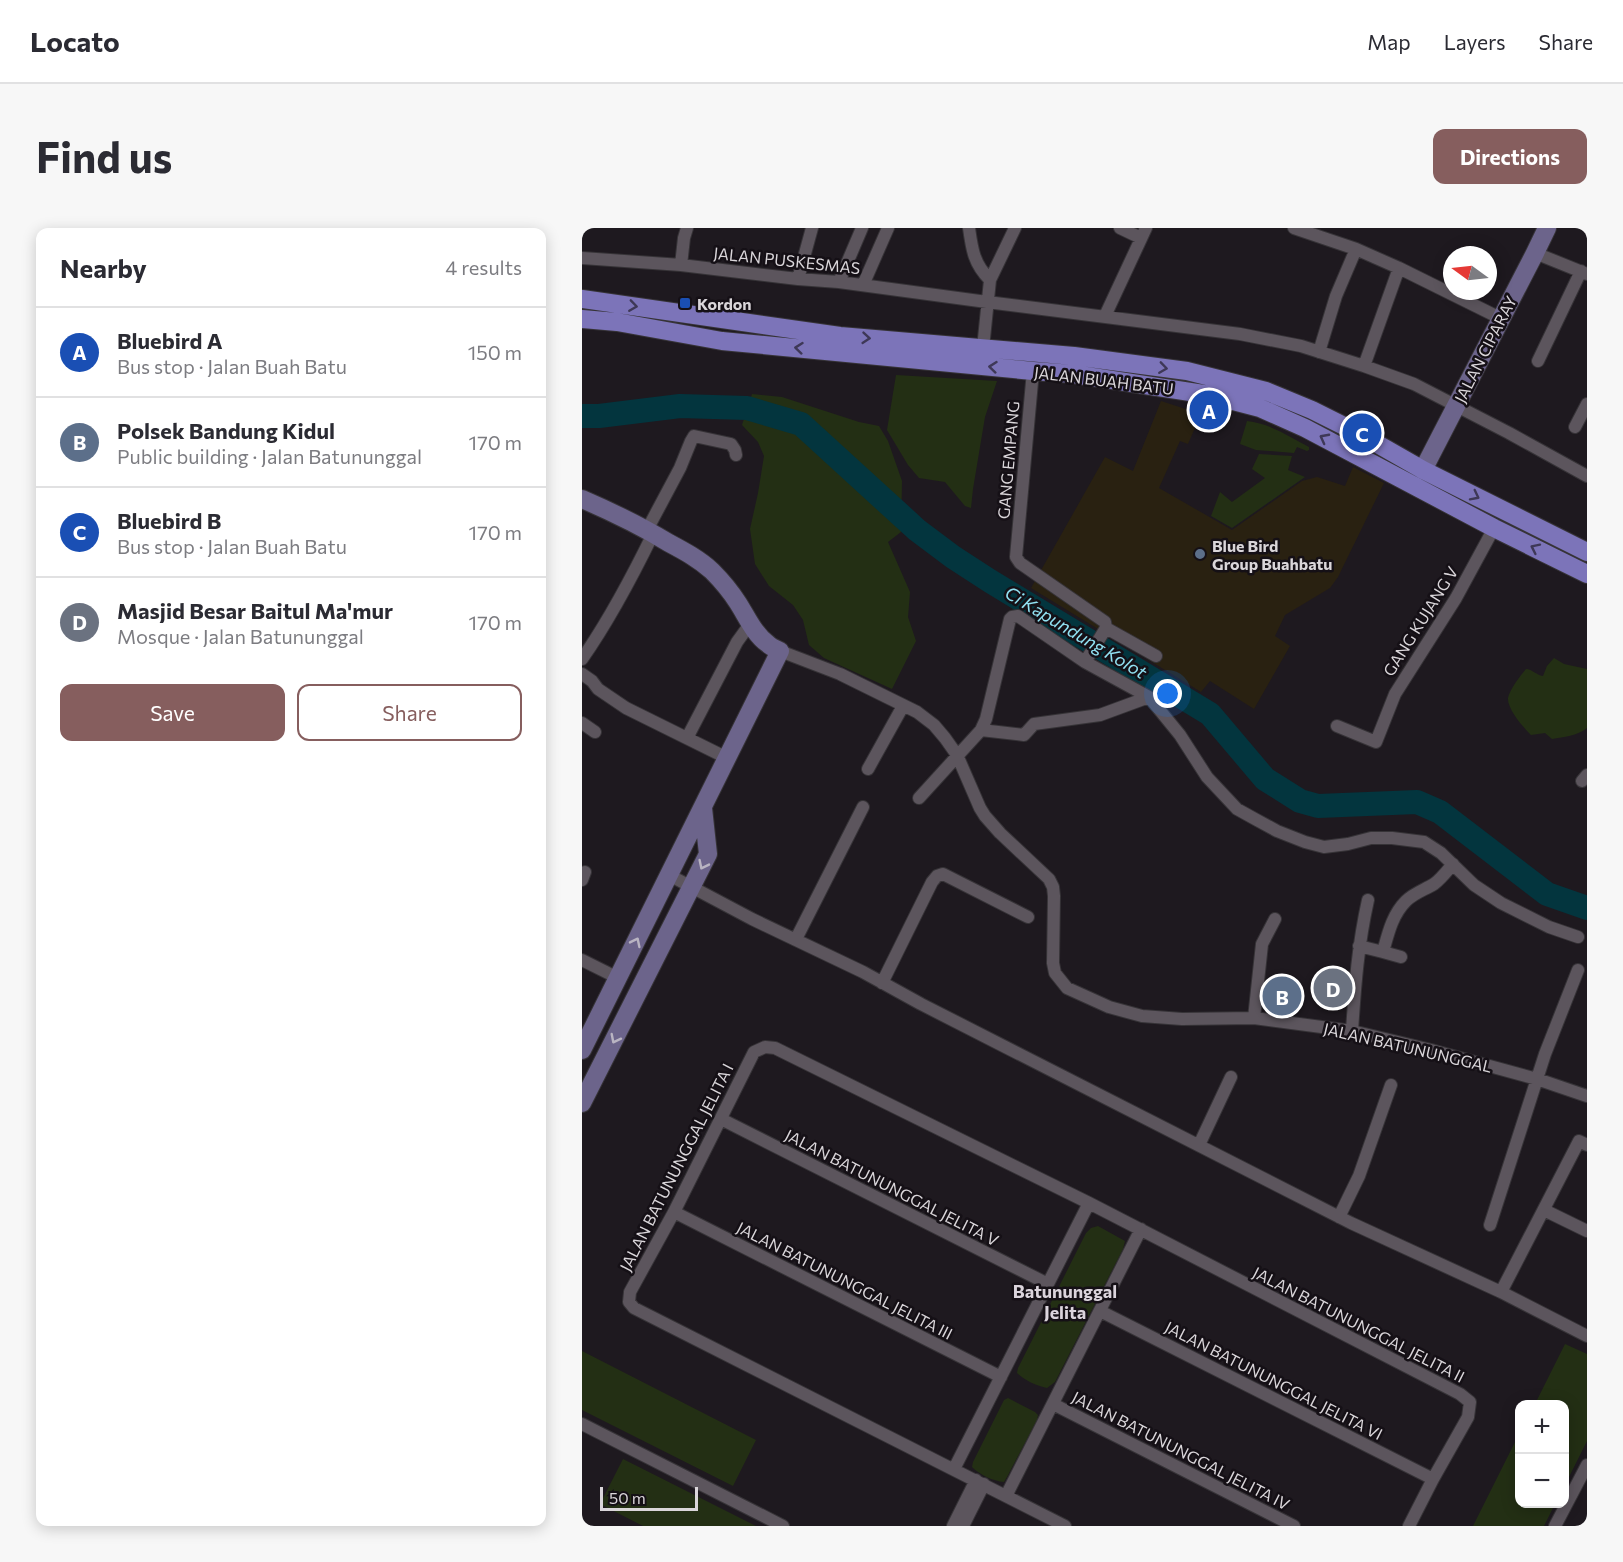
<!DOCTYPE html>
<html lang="en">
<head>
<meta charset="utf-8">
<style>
  body { margin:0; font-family:Commissioner,sans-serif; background:#f7f7f7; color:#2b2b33 }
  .controls { position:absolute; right:18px; bottom:18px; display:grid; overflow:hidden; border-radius:12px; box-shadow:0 3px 15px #0003 }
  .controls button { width:54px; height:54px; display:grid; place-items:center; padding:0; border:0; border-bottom:2px solid #e1e1e2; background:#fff; color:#2b2b33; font:30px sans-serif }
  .compass { position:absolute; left:861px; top:18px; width:54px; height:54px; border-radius:50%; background:#fff; box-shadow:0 3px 15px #0003; rotate:285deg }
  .scale { position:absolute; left:18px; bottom:15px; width:98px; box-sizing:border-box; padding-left:6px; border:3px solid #dad6da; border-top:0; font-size:16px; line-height:21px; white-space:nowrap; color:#dad6da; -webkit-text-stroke:4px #151016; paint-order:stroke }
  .you { position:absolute; left:586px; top:466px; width:21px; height:21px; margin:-15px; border:4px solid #fff; border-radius:50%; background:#1a73e8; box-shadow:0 0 0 9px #1a73e833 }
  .badge { display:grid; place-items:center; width:39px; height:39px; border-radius:50%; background:#865e5e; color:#fff; font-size:20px; font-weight:700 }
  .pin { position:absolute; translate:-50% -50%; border:3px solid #fff; box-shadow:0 2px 6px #0006 }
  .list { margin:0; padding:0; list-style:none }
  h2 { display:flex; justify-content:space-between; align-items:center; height:78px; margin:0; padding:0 24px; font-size:26px }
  h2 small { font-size:20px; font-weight:400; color:#7c7c81 }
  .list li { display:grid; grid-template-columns:39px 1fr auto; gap:18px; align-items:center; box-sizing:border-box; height:90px; padding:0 24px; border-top:2px solid #e1e1e2 }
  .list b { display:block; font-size:22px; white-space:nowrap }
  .list p { margin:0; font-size:20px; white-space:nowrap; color:#7c7c81 }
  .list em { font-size:20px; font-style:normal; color:#7c7c81 }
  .actions { display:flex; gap:12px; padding:18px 24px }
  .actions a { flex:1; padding:14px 0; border:2px solid #865e5e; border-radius:12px; text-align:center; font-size:21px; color:#865e5e }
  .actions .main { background:#865e5e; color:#fff }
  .map { position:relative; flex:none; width:1005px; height:1298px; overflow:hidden; border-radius:12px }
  header { display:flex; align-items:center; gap:36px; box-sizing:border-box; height:84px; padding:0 30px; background:#fff; border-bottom:2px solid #e1e1e2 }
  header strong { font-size:28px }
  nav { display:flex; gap:33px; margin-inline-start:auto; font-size:21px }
  .intro { display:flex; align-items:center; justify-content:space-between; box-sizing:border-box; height:144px; padding:0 36px }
  h1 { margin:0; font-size:42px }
  .button { padding:15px 27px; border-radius:12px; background:#865e5e; color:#fff; font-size:21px; font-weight:700 }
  main { display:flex; gap:36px; padding:0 36px }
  aside { flex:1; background:#fff; border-radius:12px; box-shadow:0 3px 15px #0003 }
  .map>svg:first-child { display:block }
</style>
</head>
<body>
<header>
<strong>Locato</strong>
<nav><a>Map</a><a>Layers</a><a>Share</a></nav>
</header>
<div class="intro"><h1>Find us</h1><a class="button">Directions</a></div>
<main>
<aside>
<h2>Nearby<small>4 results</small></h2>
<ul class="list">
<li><span class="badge" style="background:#1a4fb4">A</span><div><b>Bluebird A</b><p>Bus stop · Jalan Buah Batu</p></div><em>150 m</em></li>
<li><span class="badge" style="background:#5c6f8a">B</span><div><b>Polsek Bandung Kidul</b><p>Public building · Jalan Batununggal</p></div><em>170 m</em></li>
<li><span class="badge" style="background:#1a4fb4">C</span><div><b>Bluebird B</b><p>Bus stop · Jalan Buah Batu</p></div><em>170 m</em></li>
<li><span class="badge" style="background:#6b7280">D</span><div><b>Masjid Besar Baitul Ma'mur</b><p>Mosque · Jalan Batununggal</p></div><em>170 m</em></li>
</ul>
<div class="actions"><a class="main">Save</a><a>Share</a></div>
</aside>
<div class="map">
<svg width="1005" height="1298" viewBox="0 0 1005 1298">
  <rect width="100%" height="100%" fill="#1e191f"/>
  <path fill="#292111" d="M579,173L619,186L606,216L598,213L577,260L650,302L720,253L735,249L763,258L771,239L802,255L756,349L748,360L703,387L693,408L708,418L672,481L628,453L619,464L449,360L523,229L551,243Z"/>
  <path fill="#232f14" d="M314,147L415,153L403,189L391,261L389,280L383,278L363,254L337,250L326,237L305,202Z
    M170,166L200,169L277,194L297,198L306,213L320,253L319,304L306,314L328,364L326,389L334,413L310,461L242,430L227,417L221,392L211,377L187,358L173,336L168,301L176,265L182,228L176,214L160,197Z
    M665,193C687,195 708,209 727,219V222L725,223L715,219L712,225L674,222L658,216Z
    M677,226L710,228L706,242L723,249L650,300L629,288L638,264L650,274L683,250L670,241Z
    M972,430L982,436L1005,441V500C995,508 982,509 970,511L963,505L949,507C942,500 925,481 926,470C928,461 938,448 944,441C950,441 954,447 961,448L965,438Z
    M516,998L543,1013L541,1021L473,1154L465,1160C455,1158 442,1152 435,1145L436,1140L504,1005L509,1000Z
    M983,1116L1005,1126V1213L983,1257L982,1176H953Z
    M0,1123L174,1212L151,1258L0,1182Z
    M426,1170L453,1184L456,1187L455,1192L425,1249L422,1254C411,1253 398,1247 390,1239L391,1234L422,1172Z
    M937,1206L938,1276H973L962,1298H891Z
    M41,1231L174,1298H61L18,1276Z"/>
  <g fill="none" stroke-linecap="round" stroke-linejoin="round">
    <path stroke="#03353e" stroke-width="24" d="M0,188H17L98,178L165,180L219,196L335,302L371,329L408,353L628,486L683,551L718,573L736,578L835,574L858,584L965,666L1005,680"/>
    <g stroke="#363337" stroke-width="14">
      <path id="street" d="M387,0C390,22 392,36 408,52
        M538,0L559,10
        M712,0L774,21L817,40L918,90
        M953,25L1005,46
        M0,30L99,37L216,51L257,54L405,74L658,106L719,118L782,138L832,156L927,205L1005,248
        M99,37L102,10L105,0
        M216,51L230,0
        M257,54L280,0
        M281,57L306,0
        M523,88L564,0
        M401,120L408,52L433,0
        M737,124L754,68L774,21
        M956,133L999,43
        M782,138L817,40
        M451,143L434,329L438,335L523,394L524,400L503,434
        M993,199L1005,176
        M65,302L98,240L109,213L112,208L149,216L153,222L154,227
        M524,400L574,428
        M198,423L258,446L335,484L352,497L363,510L375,527L398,580L403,588L418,605L467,651L471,659L472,668L471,735L473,745L485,760L527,779L560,788L600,791L672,790L770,803L849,822L955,851L1005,868
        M0,431C28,391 50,349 71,306
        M0,446L10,453L16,461L44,480L145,530
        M0,495L13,504
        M755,498L794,514L813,466L874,370L912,300
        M399,502L442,507L452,496L518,487L567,469
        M105,510L155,414L168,396
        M286,541L321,478
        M1000,553L1005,547
        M337,570L399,502L404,491L428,391L430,389L436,388L503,434L567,469L598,507L625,549L655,581L673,591L695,603L723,614L742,619L766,616L789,610H810L842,614L859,625L892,657L919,675L967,699L996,709
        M87,647L170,691L281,744L339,776L769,995L919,1064L1005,1108
        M0,652L3,644
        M214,711L281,579
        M777,718L801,724
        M819,729L801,724C806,706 810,687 824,673C832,665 842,662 852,656C859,651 865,643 871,636
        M0,732L36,750
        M300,755L350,654L355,648L361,646L446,689
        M672,790L680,716L693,691
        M770,803C773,757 776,717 786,672
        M139,891L466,1056
        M617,917L649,849
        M962,982L1005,1003
        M92,984L419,1149
        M757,989L777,948L809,857
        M908,997L963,826L996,742
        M919,1064L997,913L1005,917
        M518,1083L851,1251
        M471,1176L712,1298
        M0,1196L201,1298
        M372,1241L507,975
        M424,1268L559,1001
        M371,1298L394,1252
        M381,1298L402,1256
        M483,1298L52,1080L47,1074L48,1064L92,984L172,824L183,819L193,820L507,975L878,1166L888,1174L886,1189L851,1251L827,1298
        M973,1298L1005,1237"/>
    </g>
    <g stroke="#363337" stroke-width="20">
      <path id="secondary" d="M841,242L953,25L965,0
        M0,271C30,284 59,298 87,315C102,323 117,331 130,343C139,352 149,364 156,375C165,389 172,406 186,416C189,419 194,421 198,423L0,822
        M0,875L126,626L121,580"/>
    </g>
    <g stroke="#363337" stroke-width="20">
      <path id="primary" d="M0,71L258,108L492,128L605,143L684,163L730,182L778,206L841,242L1005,324
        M0,91L35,94L140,113L451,143L491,146L628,167L678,180L723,200L912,300L1005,346"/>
    </g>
    <use href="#street" stroke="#5c555d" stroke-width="12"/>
    <use href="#secondary" stroke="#6c648b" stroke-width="18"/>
    <use href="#primary" stroke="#7c74b9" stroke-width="18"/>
  </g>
  <defs><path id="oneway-chevron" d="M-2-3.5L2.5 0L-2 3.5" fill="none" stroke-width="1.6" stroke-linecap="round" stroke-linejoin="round" transform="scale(1.5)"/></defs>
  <g stroke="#3e3857">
    <use href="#oneway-chevron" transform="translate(51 78) rotate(8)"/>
    <use href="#oneway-chevron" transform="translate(284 110) rotate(5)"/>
    <use href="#oneway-chevron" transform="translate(217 120) rotate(-174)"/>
    <use href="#oneway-chevron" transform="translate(411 139) rotate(-174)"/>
    <use href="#oneway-chevron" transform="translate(581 140) rotate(8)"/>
    <use href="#oneway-chevron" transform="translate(742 210) rotate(-152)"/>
    <use href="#oneway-chevron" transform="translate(893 268) rotate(27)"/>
    <use href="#oneway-chevron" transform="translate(953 320) rotate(-154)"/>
  </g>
  <g stroke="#b9b4c2">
    <use href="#oneway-chevron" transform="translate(121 637) rotate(116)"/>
    <use href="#oneway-chevron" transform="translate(54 714) rotate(-64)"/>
    <use href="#oneway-chevron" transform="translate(33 811) rotate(117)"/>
  </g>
  <rect fill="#1a4fb4" stroke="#151016" stroke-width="2" x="97" y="69" width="12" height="12" rx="3"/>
  <circle fill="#5c6f8a" stroke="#151016" stroke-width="2" cx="618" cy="326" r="6"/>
  <g text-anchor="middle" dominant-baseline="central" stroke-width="5" stroke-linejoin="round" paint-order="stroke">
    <g font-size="16" fill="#dad6da" stroke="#151016">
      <text transform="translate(205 32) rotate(6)">JALAN PUSKESMAS</text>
      <text transform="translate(903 121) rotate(-63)">JALAN CIPARAY</text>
      <text transform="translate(522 152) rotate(7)">JALAN BUAH BATU</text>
      <text transform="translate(426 232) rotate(-85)">GANG EMPANG</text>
      <text transform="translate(838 393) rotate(-58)">GANG KUJANG V</text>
      <text transform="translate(826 819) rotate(13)">JALAN BATUNUNGGAL</text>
      <text transform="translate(94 939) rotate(-63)">JALAN BATUNUNGGAL JELITA I</text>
      <text transform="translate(310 959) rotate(27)">JALAN BATUNUNGGAL JELITA V</text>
      <text transform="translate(263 1052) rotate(27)">JALAN BATUNUNGGAL JELITA III</text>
      <text transform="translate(777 1096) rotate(27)">JALAN BATUNUNGGAL JELITA II</text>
      <text transform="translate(692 1152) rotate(27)">JALAN BATUNUNGGAL JELITA VI</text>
      <text transform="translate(599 1222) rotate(27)">JALAN BATUNUNGGAL JELITA IV</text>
    </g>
    <g font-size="16" font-weight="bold" fill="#dad6da" stroke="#151016" text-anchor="start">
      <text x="115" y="75">Kordon</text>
      <text x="630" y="317">Blue Bird<tspan x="630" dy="18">Group Buahbatu</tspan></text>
    </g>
    <g font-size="18" font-style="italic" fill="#91e1f2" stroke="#151016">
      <text transform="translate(494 404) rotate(31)">Ci Kapundung Kolot</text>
    </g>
    <g font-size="18" font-weight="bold" fill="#dbd4dc" stroke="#151016">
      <text x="483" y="1063">Batununggal<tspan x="483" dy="21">Jelita</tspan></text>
    </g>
  </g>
</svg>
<div class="controls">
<button>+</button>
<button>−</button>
</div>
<svg class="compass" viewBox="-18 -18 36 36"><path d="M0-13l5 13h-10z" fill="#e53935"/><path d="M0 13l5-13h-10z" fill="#7c7c81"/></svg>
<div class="scale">50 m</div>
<div class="you"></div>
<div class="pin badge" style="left:627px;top:182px;background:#1a4fb4">A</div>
<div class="pin badge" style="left:700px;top:768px;background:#5c6f8a">B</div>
<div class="pin badge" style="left:780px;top:205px;background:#1a4fb4">C</div>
<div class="pin badge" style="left:751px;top:760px;background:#6b7280">D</div>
</div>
</main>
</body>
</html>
